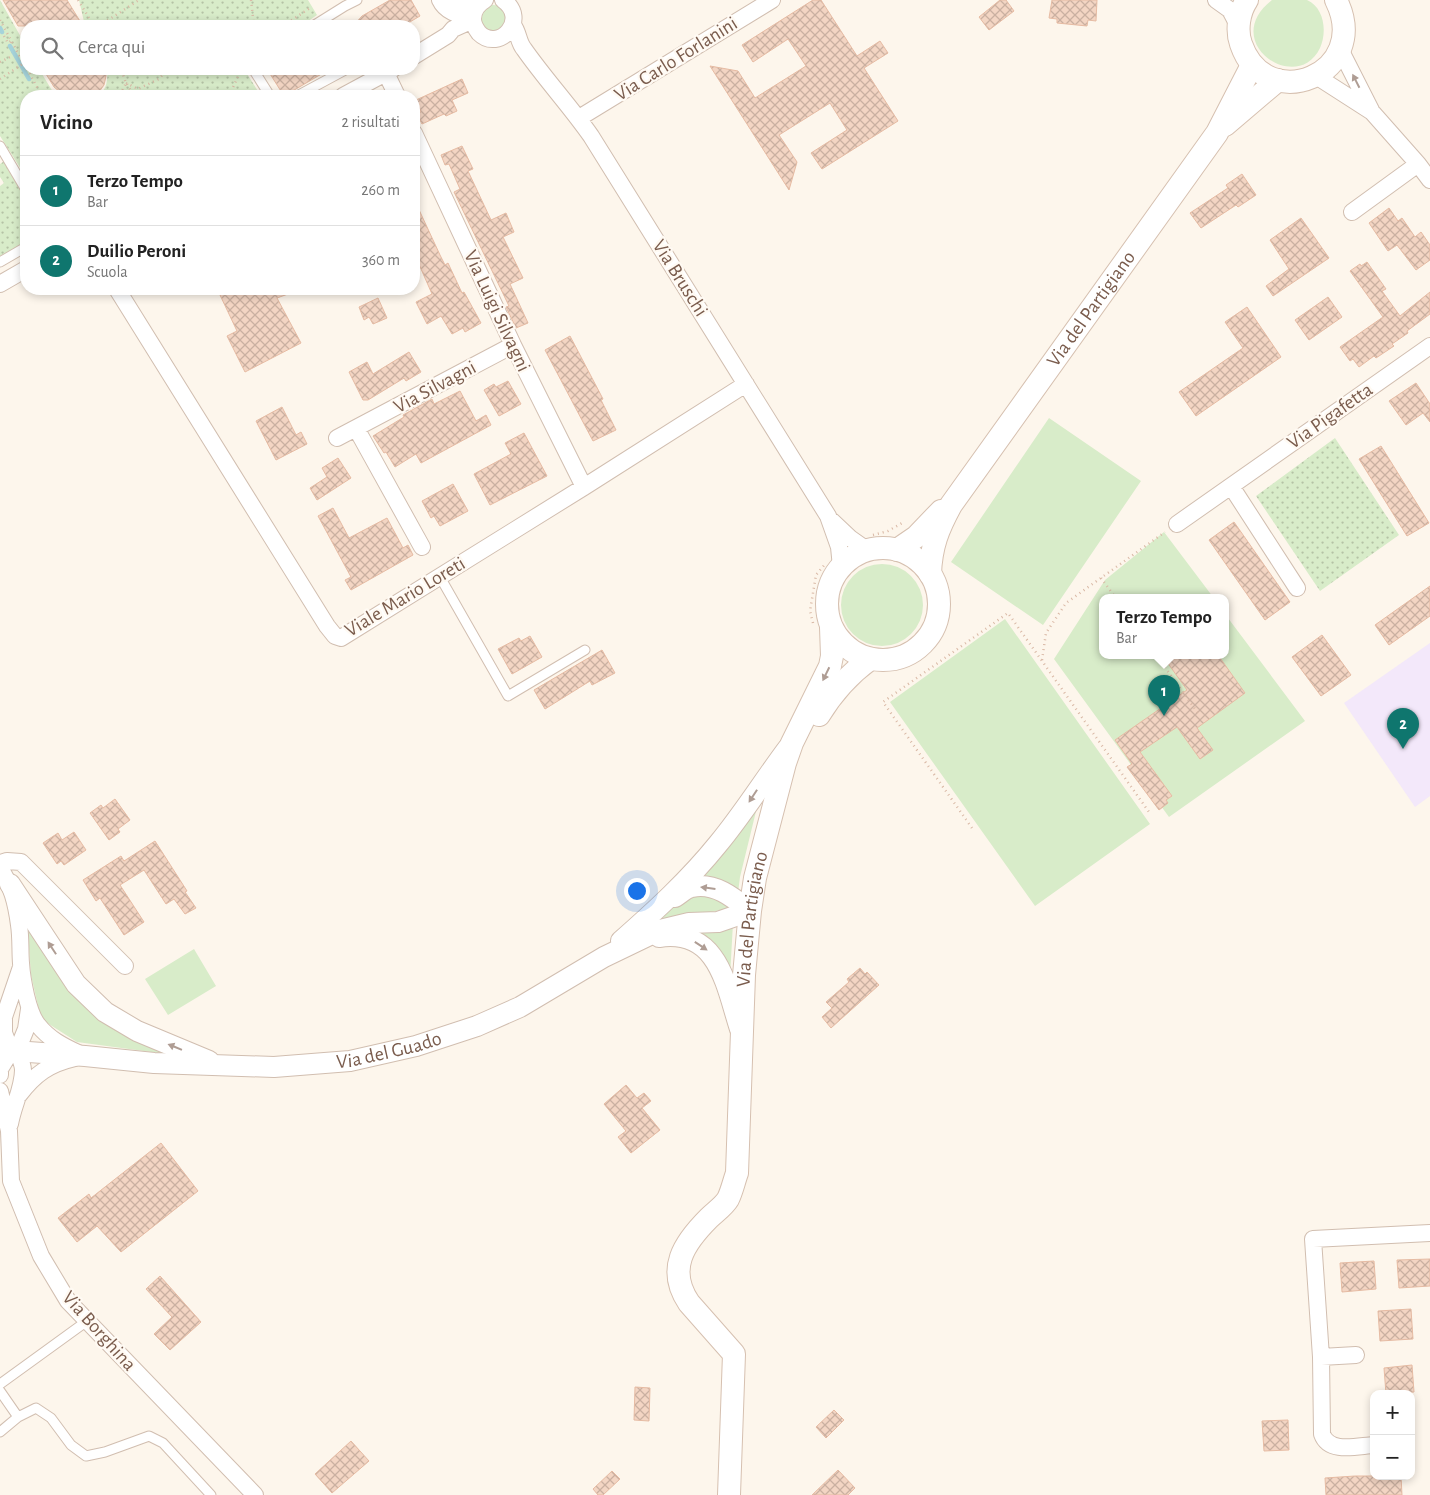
<!DOCTYPE html>
<html lang="it">
<head>
<meta charset="utf-8">
<style>
  body { margin:0; font-family:"Alegreya Sans",sans-serif; background:#f2f2f2; color:#222 }
  .controls { position:absolute; right:15px; bottom:15px; display:grid; overflow:hidden; border-radius:10px; box-shadow:0 2px 8px #0003 }
  .controls button { width:45px; height:45px; display:grid; place-items:center; padding:0; border:0; border-bottom:1px solid #e0e0e0; background:#fff; color:#222; font:25px sans-serif }
  .you { position:absolute; left:636px; top:890px; width:18px; height:18px; margin:-12px; border:4px solid #fff; border-radius:50%; background:#1a73e8; box-shadow:0 0 0 8px #1a73e833 }
  .badge { display:grid; place-items:center; width:32px; height:32px; border-radius:50%; background:#0f766e; color:#fff; font-size:16px; font-weight:700 }
  .pin { position:absolute; translate:-50% -41px; filter:drop-shadow(0 1px 2px #0008) }
  .pin::after { content:''; position:absolute; top:26px; width:18px; height:15px; background:inherit; clip-path:polygon(0 0,100% 0,50% 100%) }
  .popup { position:absolute; left:1099px; top:594px; width:130px; height:65px; box-sizing:border-box; display:grid; place-content:center; border-radius:10px; background:#fff; filter:drop-shadow(0 1px 4px #0005); font-size:16px; white-space:nowrap; color:#767676 }
  .popup b { font-size:19px; color:#222 }
  .popup::after { content:''; position:absolute; left:50%; top:100%; margin-left:-10px; border:10px solid transparent; border-top-color:#fff }
  .list { margin:0; padding:0; list-style:none }
  h2 { display:flex; justify-content:space-between; align-items:center; height:65px; margin:0; padding:0 20px; font-size:21px }
  h2 small { font-size:16px; font-weight:400; color:#767676 }
  .list li { display:grid; grid-template-columns:32px 1fr auto; gap:15px; align-items:center; box-sizing:border-box; height:70px; padding:0 20px; border-top:1px solid #e0e0e0 }
  .list b { display:block; font-size:19px; white-space:nowrap }
  .list p { margin:0; font-size:16px; white-space:nowrap; color:#767676 }
  .list em { font-size:16px; font-style:normal; color:#767676 }
  .icon { flex:none; width:28px; height:28px; fill:none; stroke:currentColor; stroke-width:2; stroke-linecap:round; stroke-linejoin:round }
  .map { position:relative; flex:none; width:1430px; height:1495px; overflow:hidden }
  .search { position:absolute; background:#fff; box-shadow:0 2px 8px #0003; left:20px; top:20px; width:400px; height:55px; display:flex; align-items:center; gap:12px; box-sizing:border-box; padding:0 18px; border-radius:20px; color:#767676; font-size:19px }
  .panel { position:absolute; background:#fff; box-shadow:0 2px 8px #0003; left:20px; top:90px; width:400px; height:205px; border-radius:20px }
  .map>svg:first-child { display:block }
</style>
</head>
<body>
<div class="map">
<svg width="1430" height="1495" viewBox="0 0 1430 1495">
  <defs>
    <pattern id="park-dots" width="8" height="8" patternUnits="userSpaceOnUse" patternTransform="scale(1.25)"><rect width="8" height="8" fill="#d8ecc9"/><path d="M2 2h.1M6 6h.1" fill="none" stroke="#b4c2a5" stroke-width="1.8" stroke-linecap="round"/></pattern>
    <pattern id="building-cross-hatch" width="8" height="8" patternUnits="userSpaceOnUse" patternTransform="scale(1.25)"><rect width="8" height="8" fill="#f3d5c3"/><path d="M0 0l8 8M0 8l8-8" fill="none" stroke="#cab0a1"/></pattern>
  </defs>
  <rect width="100%" height="100%" fill="#fdf6ec"/>
  <path fill="#f3e8fa" d="M1430,643V796L1415,807L1344,703Z"/>
  <path fill="#d8ecc9" d="M1272,0C1280,0 1300,0 1307,0C1325,8 1327,33 1320,48C1297,96 1218,42 1272,0Z
    M480 18a13 13 0 1 1 26 0a13 13 0 1 1-26 0Z
    M1049,418L1141,481L1043,625L951,562Z
    M1164,532L1213,597H1103V655H1225V614L1305,721L1169,817L1054,659L1105,580Z
    M841 605a41 41 0 1 1 82 0a41 41 0 1 1-82 0Z
    M1005,619L1150,824L1035,906L890,702Z
    M759,799L740,877L738,893L690,882Z
    M714,893L735,907L677,919L643,929L682,896Z
    M27,922L70,989L166,1054L77,1042L41,1019L31,975Z
    M733,923L730,977L681,930Z
    M194,949L216,986L168,1015L145,979Z"/>
  <path fill="url(#park-dots)" d="M0,0L26,46V69H39L53,92L60,96H26V177L0,136Z
    M79,0H308L317,15L301,26H85Z
    M107,69H244L261,96H98C107,89 108,80 107,69Z
    M6,160L26,194V250L0,265V186L4,183L0,177V164Z
    M1335,438L1399,535L1320,591L1256,496Z"/>
  <g fill="none" stroke-linecap="round" stroke-linejoin="round">
    <path stroke="#a5d3da" stroke-width="4.5" d="M0,28L2,32
      M10,46L29,79"/>
  </g>
  <path fill="url(#building-cross-hatch)" stroke="#e6bba3" d="M3,0H67L83,26H18Z
    M390,0H411L420,16L403,26H353L362,16Z
    M813,0H821L857,56L880,41L888,53L864,68L898,121L822,169L811,153L847,130L830,103L779,135L797,162L789,190L710,66L738,71L755,98L806,66L788,39L753,62L742,45Z
    M1000,0H1006L1014,11L989,30L979,17Z
    M1052,0H1097L1096,21L1088,20L1087,26L1057,23V19L1049,18Z
    M43,69H106V76L104,85L96,96H65L54,87Z
    M267,69H330L284,96Z
    M462,79L468,93L452,100L457,111L446,116L444,114L422,124L417,114L421,112L416,100Z
    M462,146L473,169L468,171L491,220L506,213L514,232L503,237L523,278L510,284L528,323L516,328L506,307L509,306L454,192L460,189L449,164L445,165L441,155Z
    M1242,174L1256,195L1238,207L1236,205L1201,228L1190,213L1228,188L1226,185Z
    M414,199L440,255L445,265L448,263L462,293L464,292L481,323L465,332L463,328L452,334L441,316L427,324L416,302L432,294L414,253Z
    M1389,208L1398,221L1402,218L1415,237L1421,232L1430,245V260L1416,270L1397,245L1388,251L1369,223Z
    M1301,218L1329,258L1273,296L1266,286L1289,269L1270,240Z
    M1367,262L1386,289L1382,291L1400,316L1430,292V314L1407,331L1408,333L1392,344L1394,346L1376,358L1374,356L1359,367L1353,359L1350,361L1340,347L1383,317L1350,271L1360,264L1361,266Z
    M236,289H299V290L277,298L301,343L245,372L227,336L237,331L220,295Z
    M1328,297L1342,317L1309,340L1295,320Z
    M378,298L387,318L373,324L369,317L364,320L359,307Z
    M1247,307L1281,357L1196,416L1179,392L1243,348L1225,322Z
    M570,336L603,399L601,400L616,430L593,441L545,350Z
    M409,352L421,372L406,381L404,378L368,400H363L349,372L367,362L373,374Z
    M508,381L521,404L499,416L484,390L494,384L496,387Z
    M1416,383L1430,404V422L1423,413L1406,425L1389,401Z
    M460,391L476,421L486,415L491,425L421,463L416,454L395,467L386,452L384,453L373,436L404,417L403,415L432,399L434,404Z
    M282,407L296,435L301,432L307,444L276,460L256,421Z
    M524,433L547,476L490,505L474,474L511,454L505,443Z
    M1381,446L1429,523L1407,536L1359,459Z
    M338,458L351,478L317,500L310,488L327,477L322,468Z
    M453,484L468,511L440,526L434,516L431,518L422,501Z
    M333,508L349,538L387,518L403,548L408,545L413,555L351,590L345,580L351,577L318,516Z
    M1234,522L1290,602L1265,620L1209,540Z
    M1430,586V616L1389,645L1375,625Z
    M1322,635L1351,675L1321,696L1292,657Z
    M530,636L542,657L512,674L498,649L519,638L521,641Z
    M602,650L615,673L592,685L590,681L545,709L534,690Z
    M1162,655H1218L1245,693L1197,728L1213,750L1200,759L1177,727L1140,752L1172,796L1166,800L1168,803L1159,810L1127,767L1132,764L1115,740L1187,690Z
    M115,799L130,820L118,829L120,832L109,840L90,813L101,805L103,808Z
    M74,832L86,850L64,865L61,861L57,864L43,843L58,833L62,840Z
    M155,841L187,891L185,892L196,908L185,914L174,899L166,904L144,870L120,885L144,922L124,935L100,898L96,901L83,880L121,856L124,861Z
    M860,968L865,974L867,972L879,985L831,1028L822,1017L832,1008L826,1002L849,982L847,979Z
    M626,1085L637,1098L644,1093L651,1101L642,1108L660,1130L631,1153L618,1137L626,1131L604,1104Z
    M161,1143L198,1191L121,1252L97,1226L77,1242L58,1218L89,1194L91,1198Z
    M1430,1259V1286L1399,1288L1397,1260Z
    M1374,1261L1376,1289L1342,1292L1340,1263Z
    M160,1276L201,1322L170,1350L154,1334L172,1317L146,1289Z
    M1411,1309L1413,1339L1380,1341L1378,1311Z
    M1412,1365L1414,1392L1386,1394L1384,1368Z
    M635,1387L650,1388L649,1421L634,1420Z
    M834,1410L844,1420L826,1438L816,1427Z
    M1288,1420L1289,1450L1264,1451L1262,1421Z
    M351,1441L369,1461L332,1493L315,1474Z
    M838,1470L855,1488L848,1495H812Z
    M612,1471L620,1479L603,1495H598L593,1489Z
    M1355,1476H1401L1402,1495H1326L1325,1478Z"/>
  <g fill="none" stroke-linecap="round" stroke-linejoin="round">
    <g stroke="#d1beb0" stroke-width="11">
      <path id="service" d="M313,26L345,6L357,0
        M253,69L270,96
        M297,96L347,69
        M0,146L26,190
        M0,262L26,247
        M440,577L508,696L585,650
        M0,1384L87,1321
        M0,1391L18,1417
        M0,1432L18,1417L36,1408L51,1418L71,1445L86,1456L105,1452L149,1436L163,1443L211,1495"/>
    </g>
    <g stroke="#d1beb0" stroke-width="18">
      <path id="minor" d="M440,0C446,13 460,15 473,18
        M451,0L461,4L478,5
        M485,0C478,4 473,10 473,19C473,24 476,29 479,33C499,53 530,19 503,0
        M1216,0L1230,10L1239,27
        M513,25C519,33 518,42 524,49C545,79 570,106 591,136L828,516L839,547L841,567
        M1340,49L1371,110
        M414,56L448,35L453,29L473,20
        M386,73L397,96
        M1316,76L1372,112L1418,164L1430,180
        M343,96L393,69
        M579,118L772,0
        M414,133L513,345L584,487
        M1352,212L1418,164
        M0,284L26,269
        M117,289L327,626L335,636L341,638L584,487L746,384
        M356,428L422,547
        M337,438L513,345
        M1231,486L1297,588
        M832,521L850,538L867,550
        M1177,524L1430,346
        M0,863L7,861L21,862L125,966
        M0,868C12,887 16,902 19,925C21,938 20,951 21,963C22,979 28,1013 38,1025C49,1039 63,1046 78,1053
        M0,1075V1069L11,1051L4,1033V1017L21,967
        M0,1091L9,1131L11,1181L41,1256L68,1301L255,1495
        M19,1095C35,1074 49,1064 75,1058
        M10,1124C13,1106 23,1088 23,1070C23,1064 19,1056 17,1051L26,1029L29,1009
        M1321,1357L1356,1355
        M1374,1445C1357,1446 1329,1454 1322,1434L1321,1357L1313,1239L1430,1233"/>
    </g>
    <g stroke="#d1beb0" stroke-width="22">
      <g id="tertiary">
        <path d="M10,884L76,984L105,1012L137,1031L209,1061"/>
        <path d="M675,897C680,894 686,888 692,887C715,882 734,898 750,911"/>
        <path d="M659,937C719,928 726,986 740,1029"/>
        <path d="M621,941C655,911 689,880 718,844C743,814 764,780 788,748"/>
        <path id="s1" d="M0,1050L85,1056L154,1063L274,1067L350,1061L416,1046L477,1026L520,1007L604,957L660,930L689,923L718,922L750,911"/>
      </g>
    </g>
    <g stroke="#d6c0b0" stroke-width="24">
      <g id="secondary">
        <path d="M1247,0C1239,12 1236,30 1241,44C1266,117 1373,74 1336,0"/>
        <path d="M1225,125L1278,80"/>
        <circle cx="883" cy="604" r="56"/>
        <path d="M897,550L916,537L941,511"/>
        <path id="s2" d="M930,574C931,546 938,529 951,505L1217,133L1252,65"/>
        <path d="M819,715C833,692 848,675 870,659"/>
        <path id="s3" d="M729,1495L734,1354L689,1303C666,1269 684,1243 709,1218C715,1212 724,1206 728,1199C732,1191 734,1181 737,1173L744,975L750,911L755,878L785,763L792,743L830,666L832,656L831,627"/>
      </g>
    </g>
    <path stroke="#d9b8a5" stroke-width="2.5" stroke-dasharray="1 4" stroke-linecap="butt" d="M78,0L94,26
      M251,0L254,26
      M0,20L26,68
      M99,26L139,0
      M283,26L310,8
      M4,36L8,43L11,41
      M0,62L10,57
      M27,69L42,96
      M0,79L24,63
      M126,83L138,89L159,79L168,69
      M127,84L134,96
      M115,96L121,93L126,83L121,69
      M229,96L241,70
      M21,158L26,155
      M873,535L888,531L902,523
      M1101,578L1115,597
      M813,623L810,611L816,575L826,563
      M1156,655L1198,713
      M1042,660L1046,633L1066,603L1165,532
      M972,828L883,702L1008,613L1149,812"/>
    <use href="#service" stroke="#fff" stroke-width="9"/>
    <use href="#minor" stroke="#fff" stroke-width="16"/>
    <use href="#tertiary" stroke="#fff" stroke-width="20"/>
    <use href="#secondary" stroke="#fff" stroke-width="22"/>
  </g>
  <defs><path id="oneway-solid" d="M-6-.8H1V-3.2L6.5 0L1 3.2V.8H-6Z" transform="scale(1.25)"/></defs>
  <g fill="#af9d94">
    <use href="#oneway-solid" transform="translate(1356 81) rotate(-117)"/>
    <use href="#oneway-solid" transform="translate(826 674) rotate(116)"/>
    <use href="#oneway-solid" transform="translate(753 796) rotate(123)"/>
    <use href="#oneway-solid" transform="translate(708 888) rotate(-173)"/>
    <use href="#oneway-solid" transform="translate(701 946) rotate(34)"/>
    <use href="#oneway-solid" transform="translate(52 948) rotate(-123)"/>
    <use href="#oneway-solid" transform="translate(175 1047) rotate(-158)"/>
  </g>
  <g text-anchor="middle" dominant-baseline="central" stroke-width="4.5" stroke-linejoin="round" paint-order="stroke">
    <g font-size="20" fill="#7a5c4d" stroke="#fffaf3">
      <text transform="translate(676 59) rotate(-32)">Via Carlo Forlanini</text>
      <text transform="translate(680 278) rotate(58)">Via Bruschi</text>
      <text stroke="none"><textPath href="#s2" startOffset="314">Via del Partigiano</textPath></text>
      <text transform="translate(497 311) rotate(65)">Via Luigi Silvagni</text>
      <text transform="translate(435 387) rotate(-28)">Via Silvagni</text>
      <text transform="translate(1330 416) rotate(-35)">Via Pigafetta</text>
      <text transform="translate(405 597) rotate(-31)">Viale Mario Loreti</text>
      <text stroke="none"><textPath href="#s3" startOffset="615">Via del Partigiano</textPath></text>
      <text stroke="none"><textPath href="#s1" startOffset="391">Via del Guado</textPath></text>
      <text transform="translate(99 1331) rotate(48)">Via Borghina</text>
    </g>
  </g>
</svg>
<div class="controls">
<button>+</button>
<button>−</button>
</div>
<div class="you"></div>
<div class="pin badge" style="left:1164px;top:716px">1</div>
<div class="popup"><b>Terzo Tempo</b>Bar</div>
<div class="pin badge" style="left:1403px;top:749px">2</div>
<div class="search"><svg class="icon" aria-label="search" viewBox="0 0 24 24"><circle cx="10" cy="10" r="6"/><path d="M15 15l6 6"/></svg>Cerca qui</div>
<section class="panel">
<h2>Vicino<small>2 risultati</small></h2>
<ul class="list">
<li><span class="badge">1</span><div><b>Terzo Tempo</b><p>Bar</p></div><em>260 m</em></li>
<li><span class="badge">2</span><div><b>Duilio Peroni</b><p>Scuola</p></div><em>360 m</em></li>
</ul>
</section>
</div>
</body>
</html>
